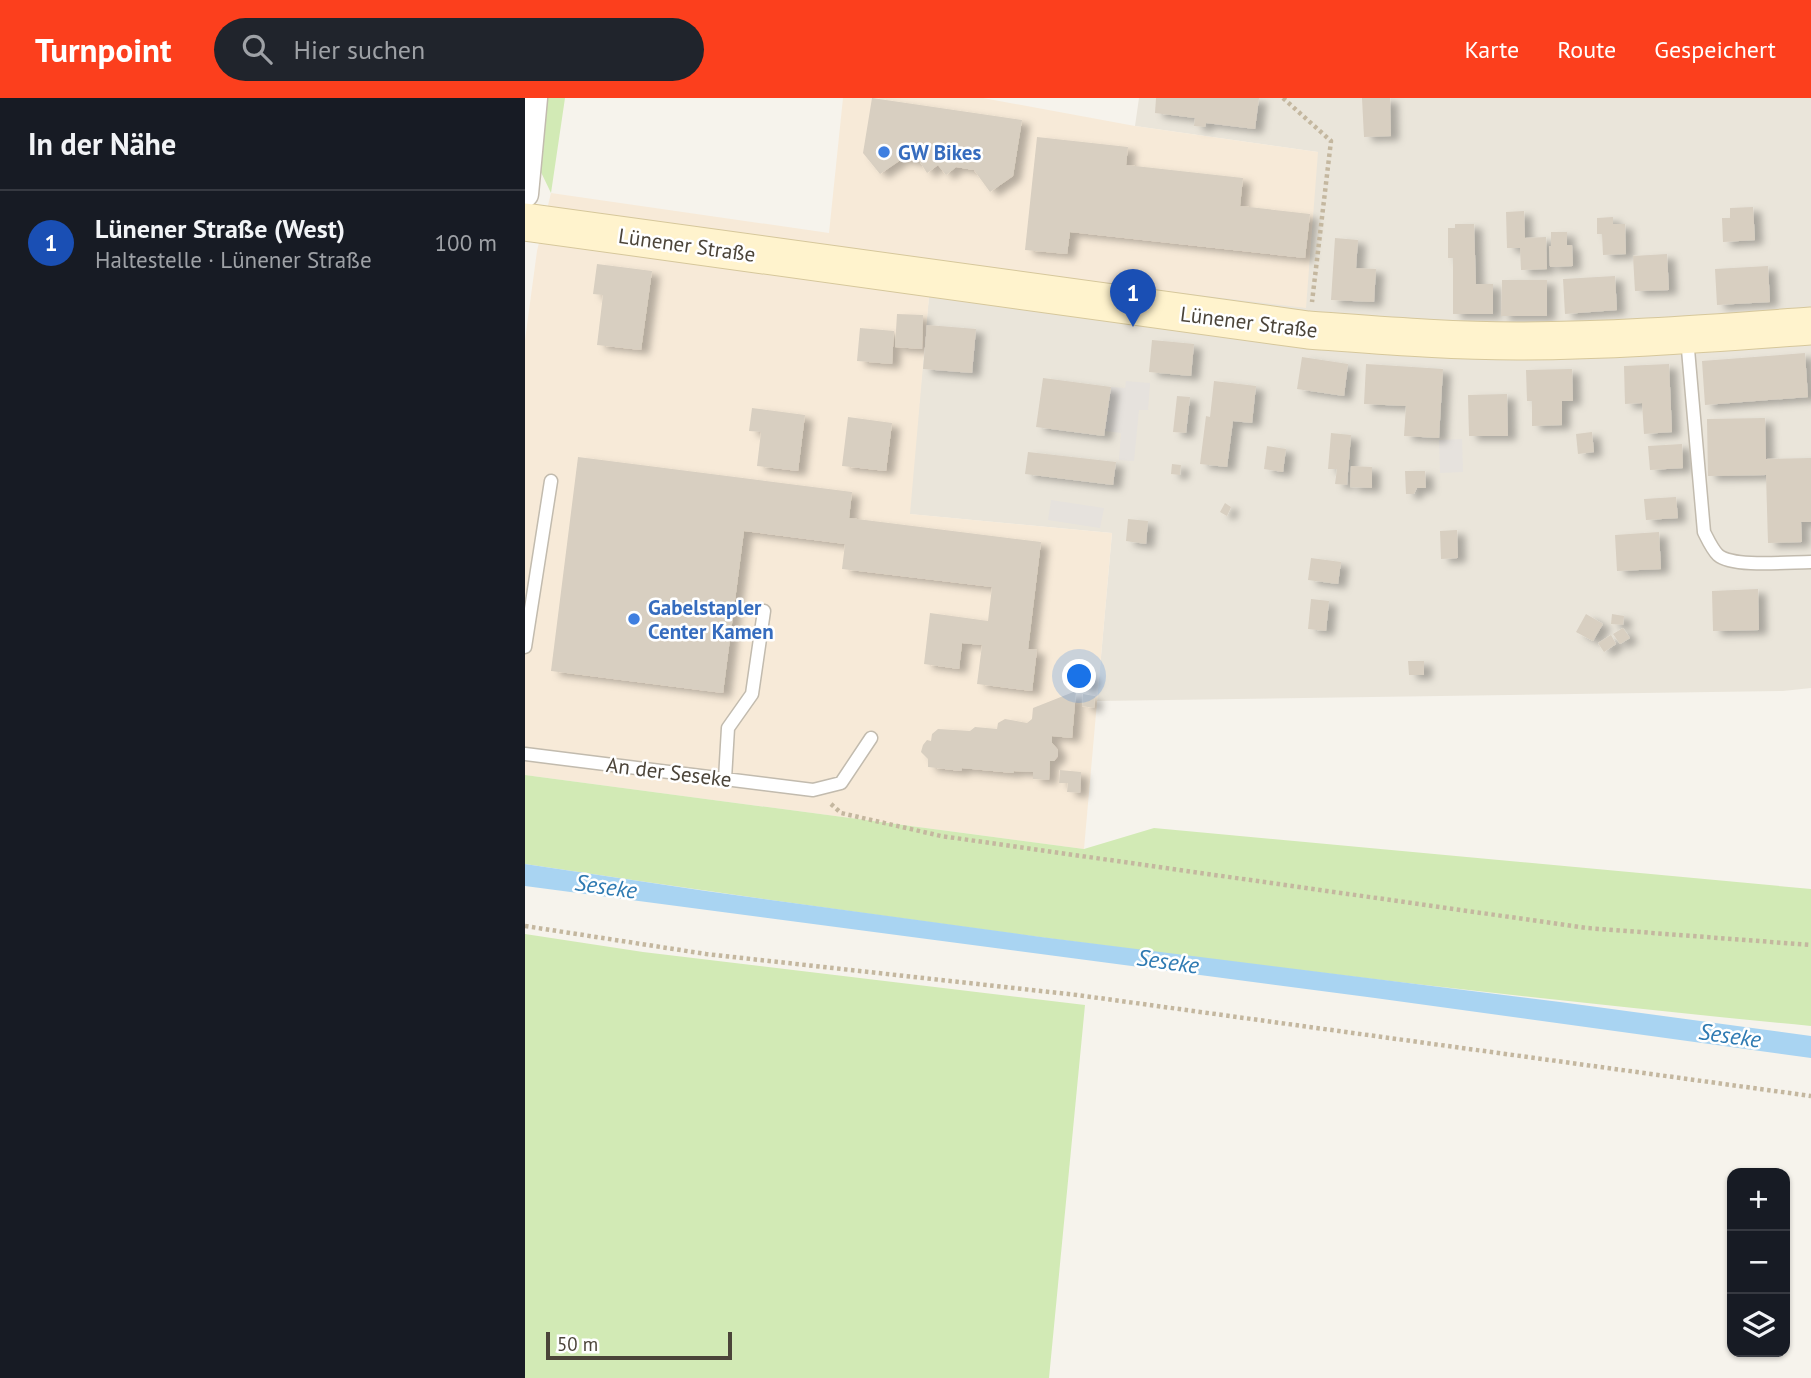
<!DOCTYPE html>
<html lang="de">
<head>
<meta charset="utf-8">
<style>
  body { margin:0; font-family:"PT Sans",sans-serif; background:#20242c; color:#f1f3f6 }
  .controls { position:absolute; right:21px; bottom:21px; display:grid; overflow:hidden; border-radius:14px; box-shadow:0 2px 5px #0004 }
  .controls button { width:63px; height:63px; display:grid; place-items:center; padding:0; border:0; border-bottom:2px solid #363941; background:#171b24; color:#f1f3f6; font:35px sans-serif }
  .scale { position:absolute; left:21px; bottom:18px; width:186px; box-sizing:border-box; padding-left:7px; border:4px solid #4b4439; border-top:0; font-size:19px; line-height:24px; white-space:nowrap; color:#4b4439; -webkit-text-stroke:5px #fff; paint-order:stroke }
  .you { position:absolute; left:555px; top:579px; width:24px; height:24px; margin:-18px; border:5px solid #fff; border-radius:50%; background:#1a73e8; box-shadow:0 0 0 10px #1a73e833 }
  .badge { display:grid; place-items:center; width:46px; height:46px; border-radius:50%; background:#fc3f1d; color:#fff; font-size:23px; font-weight:700 }
  .pin { position:absolute; translate:-50% -58px; filter:drop-shadow(0 2px 4px #0008) }
  .pin::after { content:''; position:absolute; top:37px; width:24px; height:21px; background:inherit; clip-path:polygon(0 0,100% 0,50% 100%) }
  .list { margin:0; padding:0; list-style:none }
  h2 { display:flex; justify-content:space-between; align-items:center; height:91px; margin:0; padding:0 28px; font-size:30px }
  h2 small { font-size:23px; font-weight:400; color:#9ea1a6 }
  .list li { display:grid; grid-template-columns:46px 1fr auto; gap:21px; align-items:center; box-sizing:border-box; height:105px; padding:0 28px; border-top:2px solid #363941 }
  .list b { display:block; font-size:26px; white-space:nowrap }
  .list p { margin:0; font-size:23px; white-space:nowrap; color:#9ea1a6 }
  .list em { font-size:23px; font-style:normal; color:#9ea1a6 }
  .icon { flex:none; width:38px; height:38px; fill:none; stroke:currentColor; stroke-width:2; stroke-linecap:round; stroke-linejoin:round }
  .map { position:relative; flex:none; width:1286px; height:1280px; overflow:hidden }
  header { display:flex; align-items:center; gap:42px; box-sizing:border-box; height:98px; padding:0 35px; background:#fc3f1d; color:#fff }
  header strong { font-size:33px }
  nav { display:flex; gap:38px; margin-inline-start:auto; font-size:24px }
  .search { width:490px; height:63px; background:#20242c; display:flex; align-items:center; gap:18px; box-sizing:border-box; padding:0 24px; border-radius:38px; color:#9ea1a6; font-size:26px }
  main { display:flex }
  aside { flex:1; background:#171b24 }
  .map>svg:first-child { display:block }
</style>
</head>
<body>
<header>
<strong>Turnpoint</strong>
<div class="search"><svg class="icon" aria-label="search" viewBox="0 0 24 24"><circle cx="10" cy="10" r="6"/><path d="M15 15l6 6"/></svg>Hier suchen</div>
<nav><a>Karte</a><a>Route</a><a>Gespeichert</a></nav>
</header>
<main>
<aside>
<h2>In der Nähe<small></small></h2>
<ul class="list">
<li><span class="badge" style="background:#1a4fb4">1</span><div><b>Lünener Straße (West)</b><p>Haltestelle · Lünener Straße</p></div><em>100 m</em></li>
</ul>
</aside>
<div class="map">
<svg width="1286" height="1280" viewBox="0 0 1286 1280">
  <defs>
    <filter id="shadow"><feDropShadow dx="8" dy="4.5" stdDeviation="3.5" flood-color="#0004"/></filter>
  </defs>
  <rect width="100%" height="100%" fill="#f6f3ec"/>
  <path fill="#eae5da" d="M614,0H1286V590L1258,593L572,603L587,435L384,416L407,165L793,54L610,28Z"/>
  <path fill="#f7ead8" d="M318,0H458L610,28L793,54L781,210L407,165L385,416L587,435L559,751L0,677V242L12,153L26,95L304,135Z"/>
  <path fill="#e6e2dd" d="M601,283L625,285L623,312H614L609,363L594,362L596,335L580,333L586,289L600,290Z
    M937,341L938,374L915,375L914,342Z
    M526,402L579,410L575,430L523,422Z"/>
  <path fill="#d2eab5" d="M20,0H40L26,95L13,68Z
    M0,677L559,751L629,730L1286,791V928C856,887 427,830 0,766Z
    M0,836L118,854L560,907L524,1280H0Z"/>
  <path fill="#a9d4f2" d="M0,766L181,793L516,839L1035,904L1286,938V960L850,900L0,788Z"/>
  <path fill="#d8cfc1" filter="url(#shadow)" d="M347,0L497,22L488,78L465,94L449,72L431,69L421,77L413,67L402,75L395,64L377,61L355,76L338,55Z
    M631,0H734L730,31L681,25L680,29L669,28L670,20L630,15Z
    M837,0H865L866,38L839,39Z
    M512,39L603,49L601,67L718,80L715,108L785,116L780,160L545,134L542,156L500,152Z
    M1228,109L1230,142L1198,144L1197,120H1205V110Z
    M999,113L1000,140L1021,139L1022,171L996,172L995,150H982L981,114Z
    M1088,119V126H1100L1101,156L1078,157L1077,136H1072V120Z
    M930,126H949L951,186H968V216H928V160H923V130H930Z
    M1026,134H1042V147H1047L1048,168L1025,169L1024,148H1026Z
    M810,140L833,142L831,170L851,171L849,204L806,202Z
    M1142,156L1144,192L1110,193L1108,158Z
    M72,166L127,173L116,252L72,247L78,197L68,196Z
    M1243,168L1245,204L1192,207L1190,171Z
    M1090,178L1092,212L1040,216L1038,181Z
    M977,182H1022V218H976Z
    M372,216L398,217L397,251L370,249Z
    M402,227L451,231L447,275L398,271Z
    M335,230L369,233L367,266L332,263Z
    M627,242L669,246L666,278L624,274Z
    M1280,255L1283,299L1180,307L1177,263Z
    M777,259L823,266L819,298L772,291Z
    M841,266L918,271L914,340L879,338L881,308L839,306Z
    M1144,266L1147,334L1119,336L1117,305L1100,306L1099,268Z
    M1047,271L1048,303H1037V327L1007,328V303H1002L1001,272Z
    M518,280L586,289L579,338L511,329Z
    M689,283L731,288L727,325L708,323L702,369L675,366L681,318L685,319Z
    M982,296L983,338H944L943,297Z
    M652,298L665,299L661,335L648,334Z
    M227,310L280,317L273,373L232,368L236,334L224,333Z
    M323,319L367,325L361,373L317,368Z
    M1240,320L1241,361L1286,360V424H1276L1277,444L1243,445L1241,377L1183,378L1182,321Z
    M1067,334L1069,354L1053,356L1051,336Z
    M806,335L826,337L822,387L810,386L812,371H803Z
    M1157,346L1158,370L1125,372L1123,348Z
    M742,348L761,351L758,374L739,371Z
    M503,354L591,364L588,387L500,376Z
    M53,359L327,394L324,420L516,444L503,551L512,552L507,593L452,586L457,547L437,545L434,571L399,566L405,515L463,523L467,489L317,471L320,446L219,433L198,595L26,573Z
    M647,366L656,367L655,377L646,376Z
    M826,368L847,369V390L825,389Z
    M880,373H900L901,390H892L889,396H881Z
    M1151,399L1153,420L1121,422L1119,401Z
    M700,405L706,409L702,418L695,414Z
    M603,421L623,423L621,446L601,443Z
    M932,432L933,460L916,461L915,433Z
    M1134,434L1136,471L1092,473L1090,437Z
    M786,460L816,464L813,486L783,482Z
    M1233,491L1234,532L1188,533L1187,493Z
    M786,501L804,503L801,533L783,531Z
    M1061,516L1078,526L1068,543L1051,534Z
    M1087,516L1099,518L1098,527L1086,526Z
    M1098,530L1105,540L1095,546L1088,536Z
    M1086,537L1091,546L1079,554L1073,545Z
    M883,563H899V577H884Z
    M558,573L569,579L563,591L550,585Z
    M551,593L547,640L527,638V645L533,652V658L529,663H525L524,682L508,681V674L489,673L488,675L437,670L436,673L403,669V661L396,654L398,647L402,642L406,643L407,636L413,631L445,633L450,629L472,631L473,625L480,621L502,625L507,621L508,610Z
    M558,596L570,598L569,610L557,608Z
    M535,672L556,674L555,695L542,694L543,685H534Z"/>
  <g fill="none" stroke-linecap="round" stroke-linejoin="round">
    <g stroke="#c2bbae" stroke-width="15">
      <path id="service" d="M1162,240L1179,434C1183,442 1187,451 1193,457C1208,470 1265,464 1286,464
        M0,549L26,383
        M0,656L288,692L316,685L346,640
        M200,681L203,630L227,596L239,513"/>
    </g>
    <g stroke="#c2bbae" stroke-width="29">
      <path id="minor" d="M0,96L9,0"/>
    </g>
    <g stroke="#d6c79b" stroke-width="39">
      <path id="secondary" d="M0,124L783,232C853,237 922,243 992,243C1090,243 1188,235 1286,228"/>
    </g>
    <path stroke="#c4b79f" stroke-width="4.5" stroke-dasharray="3.5 3.5" stroke-linecap="butt" d="M758,0L806,43L787,204
      M306,706L316,715L416,738L1062,830L1286,847
      M0,828L181,856L552,897L1286,998"/>
    <use href="#service" stroke="#fff" stroke-width="12"/>
    <use href="#minor" stroke="#fff" stroke-width="26"/>
    <use href="#secondary" stroke="#fff3cd" stroke-width="37"/>
  </g>
  <g fill="#3f7fe0" stroke="#fff" stroke-width="2.5">
    <circle cx="359" cy="54" r="7"/>
    <circle cx="109" cy="521" r="7"/>
  </g>
  <g text-anchor="middle" dominant-baseline="central" stroke-width="5" stroke-linejoin="round" paint-order="stroke">
    <g font-size="21" font-weight="bold" fill="#366cbe" stroke="#fff" text-anchor="start">
      <text x="373" y="54">GW Bikes</text>
      <text x="123" y="509">Gabelstapler<tspan x="123" dy="24">Center Kamen</tspan></text>
    </g>
    <g font-size="21" fill="#4b4439" stroke="#fff">
      <text transform="translate(162 147) rotate(8)">Lünener Straße</text>
      <text transform="translate(724 224) rotate(7)">Lünener Straße</text>
      <text transform="translate(144 674) rotate(7)">An der Seseke</text>
    </g>
    <g font-size="23" font-style="italic" fill="#2e7ab2" stroke="#fff">
      <text transform="translate(81 788) rotate(8)">Seseke</text>
      <text transform="translate(643 863) rotate(8)">Seseke</text>
      <text transform="translate(1205 937) rotate(8)">Seseke</text>
    </g>
  </g>
</svg>
<div class="controls">
<button>+</button>
<button>−</button>
<button><svg class="icon" aria-label="layers" viewBox="0 0 24 24"><path d="M12 4l9 5-9 5-9-5zM3 14l9 5 9-5"/></svg></button>
</div>
<div class="scale">50 m</div>
<div class="you"></div>
<div class="pin badge" style="left:608px;top:229px;background:#1a4fb4">1</div>
</div>
</main>
</body>
</html>
